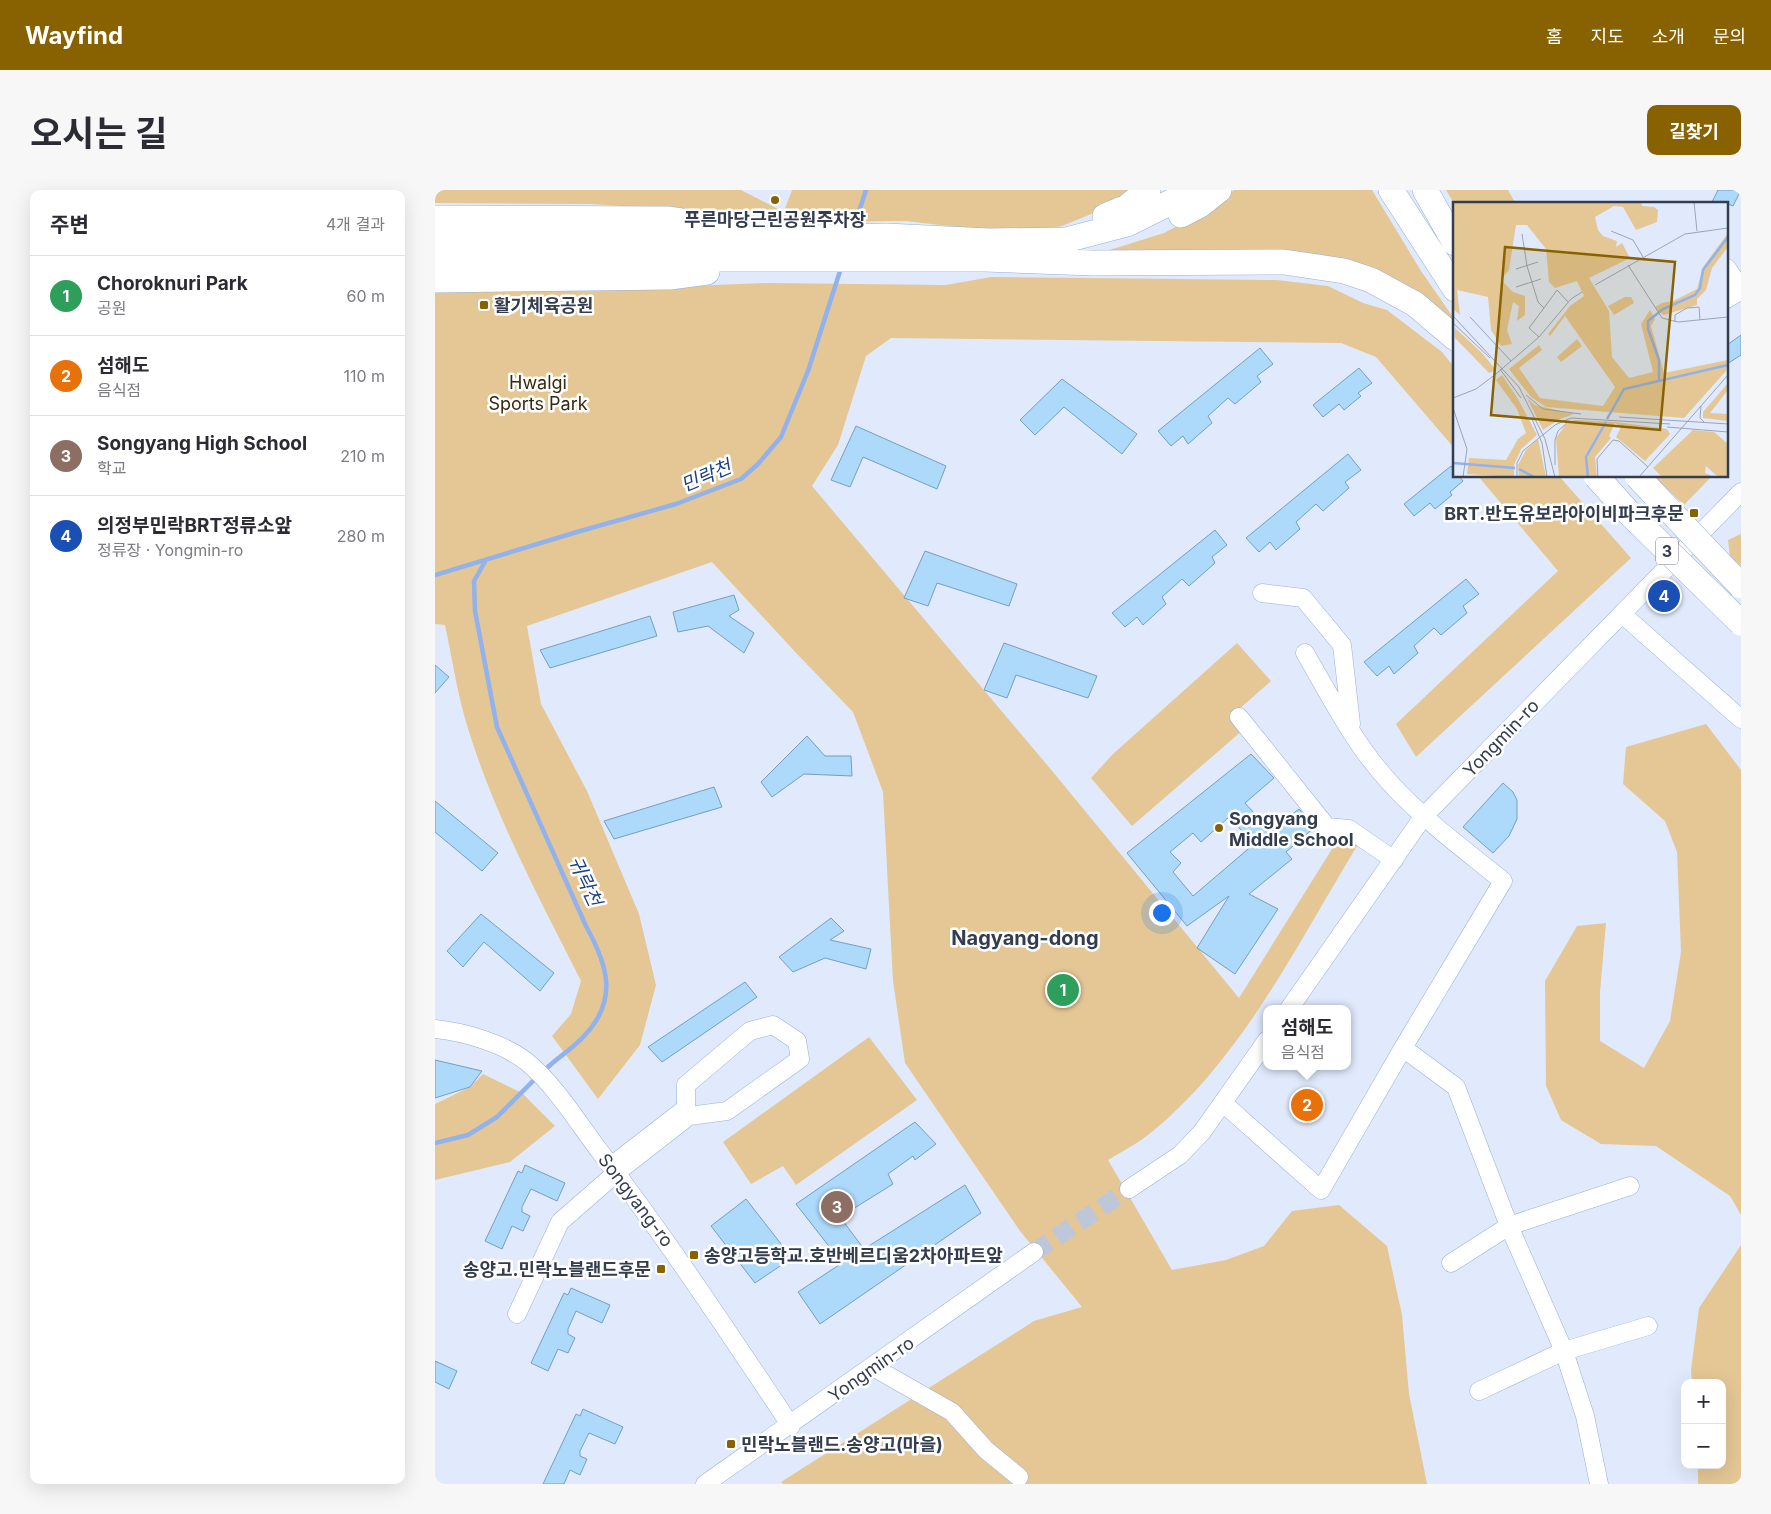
<!DOCTYPE html>
<html lang="ko">
<head>
<meta charset="utf-8">
<style>
  body { margin:0; font-family:Inter,"Noto Sans KR",sans-serif; background:#f7f7f7; color:#2b2b33 }
  .controls { position:absolute; right:15px; bottom:15px; display:grid; overflow:hidden; border-radius:10px; box-shadow:0 5px 20px #0002 }
  .controls button { width:45px; height:45px; display:grid; place-items:center; padding:0; border:0; border-bottom:1px solid #e1e1e2; background:#fff; color:#2b2b33; font:25px sans-serif }
  .you { position:absolute; left:726px; top:722px; width:18px; height:18px; margin:-12px; border:4px solid #fff; border-radius:50%; background:#1a73e8; box-shadow:0 0 0 8px #1a73e833 }
  .badge { display:grid; place-items:center; width:32px; height:32px; border-radius:50%; background:#886100; color:#fff; font-size:16px; font-weight:700 }
  .pin { position:absolute; translate:-50% -50%; border:2px solid #fff; box-shadow:0 1px 5px #0006 }
  .popup { position:absolute; left:828px; top:815px; width:88px; height:65px; box-sizing:border-box; display:grid; place-content:center; border-radius:10px; background:#fff; filter:drop-shadow(0 1px 4px #0005); font-size:16px; white-space:nowrap; color:#7c7c81 }
  .popup b { font-size:19px; color:#2b2b33 }
  .popup::after { content:''; position:absolute; left:50%; top:100%; margin-left:-10px; border:10px solid transparent; border-top-color:#fff }
  .list { margin:0; padding:0; list-style:none }
  h2 { display:flex; justify-content:space-between; align-items:center; height:65px; margin:0; padding:0 20px; font-size:21px }
  h2 small { font-size:16px; font-weight:400; color:#7c7c81 }
  .list li { display:grid; grid-template-columns:32px 1fr auto; gap:15px; align-items:center; box-sizing:border-box; height:80px; padding:0 20px; border-top:1px solid #e1e1e2 }
  .list b { display:block; font-size:19px; white-space:nowrap }
  .list p { margin:0; font-size:16px; white-space:nowrap; color:#7c7c81 }
  .list em { font-size:16px; font-style:normal; color:#7c7c81 }
  .map { position:relative; flex:none; width:1306px; height:1294px; overflow:hidden; border-radius:10px }
  header { display:flex; align-items:center; gap:30px; box-sizing:border-box; height:70px; padding:0 25px; background:#886100; color:#fff }
  header strong { font-size:24px }
  nav { display:flex; gap:28px; margin-inline-start:auto; font-size:18px }
  .intro { display:flex; align-items:center; justify-content:space-between; box-sizing:border-box; height:120px; padding:0 30px }
  h1 { margin:0; font-size:35px }
  .button { padding:12px 22px; border-radius:10px; background:#886100; color:#fff; font-size:18px; font-weight:700 }
  main { display:flex; gap:30px; padding:0 30px }
  aside { flex:1; background:#fff; border-radius:10px; box-shadow:0 5px 20px #0002 }
  .map>svg:first-child { display:block }
</style>
</head>
<body>
<header>
<strong>Wayfind</strong>
<nav><a>홈</a><a>지도</a><a>소개</a><a>문의</a></nav>
</header>
<div class="intro"><h1>오시는 길</h1><a class="button">길찾기</a></div>
<main>
<aside>
<h2>주변<small>4개 결과</small></h2>
<ul class="list">
<li><span class="badge" style="background:#2e9e5b">1</span><div><b>Choroknuri Park</b><p>공원</p></div><em>60 m</em></li>
<li><span class="badge" style="background:#e8710a">2</span><div><b>섬해도</b><p>음식점</p></div><em>110 m</em></li>
<li><span class="badge" style="background:#8d6e63">3</span><div><b>Songyang High School</b><p>학교</p></div><em>210 m</em></li>
<li><span class="badge" style="background:#1a4fb4">4</span><div><b>의정부민락BRT정류소앞</b><p>정류장 · Yongmin-ro</p></div><em>280 m</em></li>
</ul>
</aside>
<div class="map">
<svg width="1306" height="1294" viewBox="0 0 1306 1294">
  <rect width="100%" height="100%" fill="#e0eafc"/>
  <path fill="#e4c795" d="M0,0H306L347,21L345,32L269,21L155,14L0,13Z
    M357,0H701L661,22L627,36L610,39L555,41L471,31L345,32Z
    M799,0H937L986,81L1020,130V141L960,97L668,62L729,43L772,20Z
    M1011,0H1073L1081,14L1020,15Z
    M556,87L842,90L893,96L928,113L952,120L1007,162L1020,178V259L941,167L906,153L456,148L431,166L403,255L377,296L618,582L804,808L907,643L922,656C863,753 807,868 718,941C705,952 688,961 673,970L737,1080L791,1070L829,1056L857,1021L904,1015L952,1056L967,1125L974,1204L992,1294H348L346,1292L599,1131L647,1117L585,1041L470,873L458,791L448,602L418,522L364,466L277,372L92,436L106,514L152,601L204,724L221,795L205,855L163,909L117,846L136,824L146,791C104,707 58,623 31,532C22,501 17,468 10,435L0,434V101L207,98L332,93L511,95Z
    M1043,286H1124L1196,368L981,567L961,534L1123,381Z
    M1218,286H1277L1249,315Z
    M1306,344V376L1295,366L1293,350Z
    M802,453L836,491L802,521L808,540L697,636L656,588L678,564Z
    M1271,534L1306,580V1025L1295,1006L1221,956L1166,954L1126,930L1111,896L1110,791L1142,736L1171,733L1165,802V851L1209,878L1235,831L1246,762L1242,662L1230,631L1188,594L1191,557Z
    M434,847L482,910L361,995L348,976L316,994L288,952Z
    M48,884L87,903L120,936L75,972L0,990V914L35,897Z
    M1306,1055V1294H1263V1275H1287V1193H1257L1256,1180L1264,1118Z"/>
  <g fill="none" stroke-linecap="round" stroke-linejoin="round">
    <path stroke="#91b2ec" stroke-width="4.5" d="M418,40L431,0
      M51,370L39,391L40,421L62,537L151,736C172,774 184,809 150,845C138,859 121,868 109,881
      M0,385L142,342L241,314L306,289L323,274L346,247L373,181L406,78
      M0,953L33,945L62,927L103,886"/>
  </g>
  <path fill="#add9fa" stroke="#759fbe" fill-rule="evenodd" d="M1283,0H1306L1298,16L1293,14H1276Z
    M1306,145V165L1292,174V155Z
    M825,158L838,174L822,186L826,192L800,214L793,208L773,226L777,233L753,254L748,246L736,256L723,241Z
    M924,178L937,193L923,203L926,206L909,220L904,214L888,227L878,215Z
    M627,189L702,244L687,264L629,217L600,245L585,230Z
    M421,236L511,276L502,299L428,267L415,297L396,290Z
    M913,264L926,280L910,292L914,298L888,321L881,314L861,332L865,339L841,360L835,352L824,362L811,348Z
    M1016,276L1020,282V286H1024L1028,291L1015,302L1017,305L1000,319L995,313L979,326L969,314Z
    M780,340L792,355L777,367L780,373L754,396L747,389L727,407L731,414L708,435L702,427L690,437L677,423Z
    M490,361L582,394L574,416L502,393L493,416L469,408Z
    M1031,389L1044,404L1028,416L1032,423L1006,445L999,438L979,456L983,463L959,484L954,476L942,486L929,472Z
    M299,405L304,420L294,426L319,443L309,463L273,436L243,442L238,422Z
    M215,426L222,446L115,478L105,460Z
    M569,453L662,486L653,508L581,485L572,508L549,500Z
    M0,475L14,487L0,503Z
    M372,546L390,566H416L417,586L369,584L337,607L326,592Z
    M816,564L839,588L810,613L835,641L864,619L879,638L851,662L857,669L814,704L843,719L800,784L762,758L794,706L752,736L692,663ZM794,627L819,654L758,706L738,682L746,673L735,662L758,643L766,652Z
    M1068,593L1078,602L1082,610V629L1074,646L1058,663L1028,637Z
    M279,597L287,617L179,649L169,631Z
    M0,611L63,663L47,681L0,642Z
    M46,724L119,783L105,801L49,752L28,777L12,761Z
    M396,728L409,741L395,750L436,759L431,779L390,768L358,782L344,767Z
    M310,792L322,807L227,872L213,857Z
    M0,870L47,881L35,897L0,908Z
    M480,932L501,954L480,970L478,966L453,984L458,994L405,1027L429,1059L530,995L546,1023L385,1134L363,1102L407,1073L361,1014Z
    M90,975L130,993L122,1011L96,999L87,1017V1022L95,1026L88,1041L77,1036L67,1059L50,1051L83,981L87,983Z
    M311,1009L357,1068L320,1093L276,1036Z
    M136,1098L175,1115L167,1133L141,1121L133,1139V1144L140,1148L133,1163L123,1159L113,1181L96,1173L129,1103L133,1105Z
    M0,1171L22,1181L14,1199L0,1192Z
    M148,1219L188,1237L180,1254L154,1243L145,1261V1266L152,1269L145,1285L135,1280L129,1294H108L141,1224L145,1226Z"/>
  <g fill="none" stroke-linecap="round" stroke-linejoin="round">
    <path stroke="#bdc7d9" stroke-width="18" stroke-dasharray="18 9" stroke-linecap="butt" d="M599,1062L694,999"/>
    <g stroke="#98b0d9" stroke-width="19">
      <path id="minor" d="M1292,78L1306,99
        M1292,109L1306,100
        M827,403L868,408L907,455L916,534
        M1187,424L1306,529
        M870,463C893,502 914,544 943,579C979,623 1025,656 1068,691L968,858L1021,897L1074,1036L1129,1161L1150,1226L1164,1294
        M804,527L892,637L914,639L959,670
        M854,819L988,627L1306,302
        M0,839C29,842 68,853 92,872C121,896 143,933 166,963C233,1051 294,1143 356,1236
        M788,913L886,1000L968,858
        M694,999L745,965L767,942L832,850
        M1016,1073L1074,1036L1195,996
        M82,1124L125,1032L181,983L254,926L292,921L365,869L362,851L338,835L315,841L251,895V918L176,976
        M438,1177L517,1222L551,1260L584,1287
        M1044,1201L1129,1161L1213,1136
        M270,1294L599,1062"/>
    </g>
    <g stroke="#98b0d9" stroke-width="26">
      <path id="highway" d="M956,0L1020,99
        M990,0L1020,53
        M746,25L765,15L784,0
        M670,26L692,17L713,0
        M0,28L234,29L297,38
        M0,50L207,52L451,46L554,51L631,50L692,34L760,0
        M0,69H550L658,73L849,72L909,81L936,90L980,114L1020,148
        M0,90L235,87L272,82"/>
    </g>
    <use href="#minor" stroke="#fff" stroke-width="18"/>
    <use href="#highway" stroke="#fff" stroke-width="25"/>
    <g stroke="#98b0d9" stroke-width="26" stroke-linecap="butt">
      <path id="highway-bridge" d="M1161,286L1194,323L1306,433
        M1202,286L1306,396"/>
    </g>
    <use href="#highway-bridge" stroke="#fff" stroke-width="25"/>
  </g>
  <g fill="#886100" stroke="#fff" stroke-width="2">
    <circle cx="340" cy="10" r="5"/>
    <rect x="44" y="110" width="10" height="10" rx="2.5"/>
    <rect x="1254" y="318" width="10" height="10" rx="2.5"/>
    <circle cx="784" cy="638" r="5"/>
    <rect x="254" y="1060" width="10" height="10" rx="2.5"/>
    <rect x="221" y="1074" width="10" height="10" rx="2.5"/>
    <rect x="291" y="1249" width="10" height="10" rx="2.5"/>
  </g>
  <g text-anchor="middle" dominant-baseline="central" stroke-width="5" stroke-linejoin="round" paint-order="stroke">
    <rect fill="#fff" stroke="#707783" stroke-width="1" x="1221" y="347.5" width="22" height="27" rx="4"/>
    <g font-size="16" font-weight="bold" fill="#333d4e">
      <text x="1232" y="361">3</text>
    </g>
    <g font-size="18" font-weight="bold" fill="#333d4e" stroke="#fff" text-anchor="start">
      <text x="340" y="29" text-anchor="middle">푸른마당근린공원주차장</text>
      <text x="59" y="115">활기체육공원</text>
      <text x="1249" y="323" text-anchor="end">BRT.반도유보라아이비파크후문</text>
      <text x="794" y="628">Songyang<tspan x="794" dy="21">Middle School</tspan></text>
      <text x="269" y="1065">송양고등학교.호반베르디움2차아파트앞</text>
      <text x="216" y="1079" text-anchor="end">송양고.민락노블랜드후문</text>
      <text x="306" y="1254">민락노블랜드.송양고(마을)</text>
    </g>
    <g font-size="18" fill="#38290c" stroke="#fff">
      <text x="103" y="192">Hwalgi<tspan x="103" dy="21">Sports Park</tspan></text>
    </g>
    <g font-size="18" fill="#333d4e" stroke="#fff">
      <text transform="translate(1066 548) rotate(-46)">Yongmin-ro</text>
      <text transform="translate(201 1010) rotate(53)">Songyang-ro</text>
      <text transform="translate(436 1179) rotate(-35)">Yongmin-ro</text>
    </g>
    <g font-size="19" font-style="italic" fill="#1c4084" stroke="#fff">
      <text transform="translate(271 286) rotate(-23)">민락천</text>
      <text transform="translate(150 691) rotate(65)">귀락천</text>
    </g>
    <g font-size="20" font-weight="bold" fill="#333d4e" stroke="#fff">
      <text x="590" y="748">Nagyang-dong</text>
    </g>
  </g>
  <g transform="translate(1018 12)">
    <rect width="275" height="275" fill="#e0eafc"/>
    <path d="M0,0H188L189,4L201,5L205,8L204,20L183,28L170,5L161,4L142,15L145,28L150,34L164,39L163,45L169,41L177,56L136,76L156,109L159,155L176,176L200,170L188,122L197,108L202,117L198,124L211,171L275,158L273,169L231,216L93,205L78,195L56,167L86,143L89,148L66,166L87,196L150,204L162,185L112,114L97,134L95,132L117,104L131,94L124,79L102,86L96,80L93,47L74,23H63L56,68L48,78L60,90L72,94V113L64,119L66,104L60,100L54,128L59,142L48,144L38,128L35,95L4,88L7,113L0,107ZM275,31V45L259,66L253,88L244,97V103L211,113L206,110L202,105L209,101L220,99L244,87L250,65ZM172,95H178L181,101L161,113L155,104ZM2,126L29,151L43,168L36,171L2,136ZM124,137L129,144L108,160L104,155ZM49,173L65,197L84,233L68,247L61,263V275L14,272L16,256L53,258L65,237L73,231L64,207L43,178ZM275,181V188L257,211L275,212V219L250,216V210ZM74,196L82,203L121,212L107,217L90,228ZM122,218L163,220L214,227L217,232L192,259L163,235L168,225L162,221L156,234L158,236L142,255L144,275H106L103,236L113,222ZM240,228L261,230L275,242V275H265L253,264L252,271L261,275H209L200,266ZM85,237L93,275H66L65,263L73,248Z" fill="#e4c795"/>
    <path fill="none" stroke="#91b2ec" stroke-width="2.5" d="M206,178V158L195,127V119L210,107L242,93L247,86L250,68L275,35M154,217L171,187L275,163M0,261L62,266M66,267L81,275M135,275L133,255L153,220"/>
    <path fill="none" stroke="#9ba5b6" stroke-width="1" d="M241,0L244,29M158,29L180,38L190,55M69,32L74,64L85,100L91,106L76,126L86,135M175,63L209,116L225,120L275,115M63,67L85,60M142,83L232,32L275,26M63,85L88,77M91,106L104,88L115,100M0,114L66,185L92,237L102,275M17,115L58,159M222,120V113L234,106L246,105L247,118M0,121L37,156M47,167L68,196M73,193L90,207L128,212M0,196L23,187L43,172L86,135L118,97L129,90M248,204L247,216L251,220M0,206L14,247L10,275M166,215L275,222M79,217L89,241M214,225L275,230M89,241L94,275M102,263V238L105,229L115,220M64,275V261L70,249L102,223L118,216L217,222M145,275L144,257L160,238L166,239L195,265M186,275L275,173"/>
    <path fill="#886100" fill-opacity="0.15" stroke="#886100" stroke-width="2.5" d="M52,45L222,60L207,228L38,213Z"/>
    <rect width="275" height="275" fill="none" stroke="#333d4e" stroke-width="2.5"/>
  </g>
</svg>
<div class="controls">
<button>+</button>
<button>−</button>
</div>
<div class="you"></div>
<div class="pin badge" style="left:628px;top:800px;background:#2e9e5b">1</div>
<div class="pin badge" style="left:872px;top:915px;background:#e8710a">2</div>
<div class="popup"><b>섬해도</b>음식점</div>
<div class="pin badge" style="left:402px;top:1017px;background:#8d6e63">3</div>
<div class="pin badge" style="left:1229px;top:406px;background:#1a4fb4">4</div>
</div>
</main>
</body>
</html>
